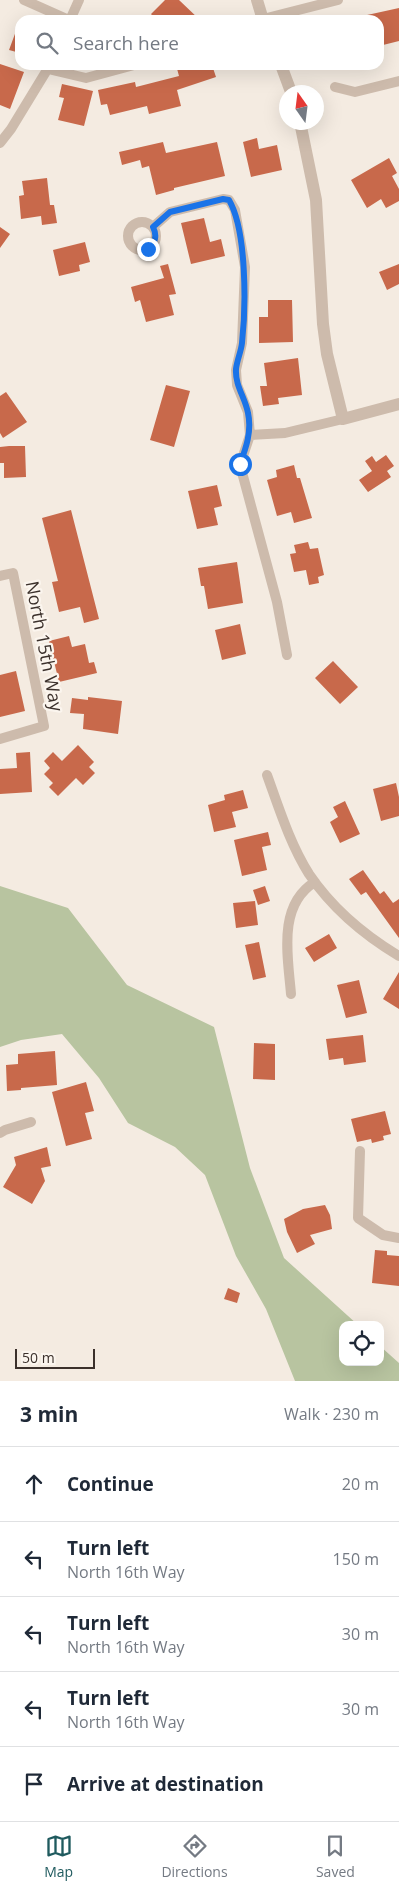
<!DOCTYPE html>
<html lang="en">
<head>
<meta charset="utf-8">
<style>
  body { margin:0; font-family:"Open Sans",sans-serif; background:#f2f2f3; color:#1f2937 }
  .controls { position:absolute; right:15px; bottom:15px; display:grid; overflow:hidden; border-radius:10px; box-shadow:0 5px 20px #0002 }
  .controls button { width:45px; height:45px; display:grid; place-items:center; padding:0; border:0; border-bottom:1px solid #e0e1e3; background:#fff; color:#1f2937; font:25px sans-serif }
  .compass { position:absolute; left:279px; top:85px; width:45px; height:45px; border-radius:50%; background:#fff; box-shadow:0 5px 20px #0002; rotate:346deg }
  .scale { position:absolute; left:15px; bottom:12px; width:80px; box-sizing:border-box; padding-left:5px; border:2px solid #3b302b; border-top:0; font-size:14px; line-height:18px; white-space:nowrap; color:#3b302b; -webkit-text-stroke:4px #fbf5ee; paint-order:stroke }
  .stop { position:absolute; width:15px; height:15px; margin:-11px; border:4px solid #1a73e8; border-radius:50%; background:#fff }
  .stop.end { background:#1a73e8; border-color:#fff; box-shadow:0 1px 5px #0008 }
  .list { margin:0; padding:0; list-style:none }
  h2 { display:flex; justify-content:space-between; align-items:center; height:65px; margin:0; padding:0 20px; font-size:21px }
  h2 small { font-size:16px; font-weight:400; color:#747a83 }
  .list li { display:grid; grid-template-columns:32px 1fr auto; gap:15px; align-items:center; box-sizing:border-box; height:75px; padding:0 20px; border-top:1px solid #e0e1e3 }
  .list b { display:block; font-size:19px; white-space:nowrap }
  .list p { margin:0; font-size:16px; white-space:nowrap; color:#747a83 }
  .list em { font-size:16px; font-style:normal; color:#747a83 }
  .icon { flex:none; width:28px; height:28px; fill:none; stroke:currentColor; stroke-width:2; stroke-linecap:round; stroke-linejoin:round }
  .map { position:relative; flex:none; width:399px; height:1381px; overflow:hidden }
  .search { position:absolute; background:#fff; box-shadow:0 5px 20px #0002; left:15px; right:15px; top:15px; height:55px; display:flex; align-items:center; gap:12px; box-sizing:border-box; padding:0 18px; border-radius:15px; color:#747a83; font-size:19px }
  .sheet { height:440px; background:#fff }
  nav { display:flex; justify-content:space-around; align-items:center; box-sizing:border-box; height:70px; border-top:1px solid #e0e1e3; background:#fff; font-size:14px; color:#747a83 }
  nav a { display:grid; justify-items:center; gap:2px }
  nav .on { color:#1f5a5e }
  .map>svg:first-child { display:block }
</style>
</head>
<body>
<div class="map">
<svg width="399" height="1381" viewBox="0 0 399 1381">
  <rect width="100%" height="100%" fill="#f4ebe1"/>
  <path fill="#b8c4a0" d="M0,886L68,908L127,985L214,1027L250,1168L284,1258L358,1325H343V1362H380V1346L399,1363V1381H295L266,1309L236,1256L205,1175L175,1147L128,1123L99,1078L62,1034L21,1040L0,1047Z"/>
  <path fill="#c8694b" d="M165,0H179L200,20H156L151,14Z
    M399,8V41L379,46V20H358V17Z
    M19,23H20V53L9,50Z
    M0,64L24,72L10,109L0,105Z
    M176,65H212L216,77L177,90L181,106L149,114L147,106L110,115L107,104L101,105L98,90L135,82L136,87L179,76Z
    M62,84L93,91L84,126L58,120L64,98L59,97Z
    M257,138L259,149L277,145L282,170L251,177L243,142Z
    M163,142L166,153L217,142L225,176L174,188V190L156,195L149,166L142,168L140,160L122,165L119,152Z
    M389,158L397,173L392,176L399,189V201L386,208L381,199L367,208L351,180Z
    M47,178L50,205H54L57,223L42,225L41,216L21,219L19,196L24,195L22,181Z
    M204,218L210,242L221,239L225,256L191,264L181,223Z
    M0,227L10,234L0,248Z
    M85,242L90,262L79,265L80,271L59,276L53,250Z
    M168,264L176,294L169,295L174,315L146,322L140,300L135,302L131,287L164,278L160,266Z
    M399,264V284L387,290L379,272Z
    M268,300H292L293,342L259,343V317H268Z
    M298,358L302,395L278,398L279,404L263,406L260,386H267L264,363Z
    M166,385L190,391L174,447L150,440Z
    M6,392L27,422L3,438L0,433V396Z
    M9,446H25L26,477L4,478V463H0V447Z
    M386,455L394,466L387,471L391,477L368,492L359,480L372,471L365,461L372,456L376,462Z
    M294,465L297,478H300L312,518L294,523L291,512L277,516L267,480L277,477L276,470Z
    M217,485L222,506L214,508L218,525L197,529L188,491Z
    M71,510L99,619L84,623L80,607L59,612L52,582L58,581L42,518Z
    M308,542L310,549L318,548L324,575L318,577L319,583L309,585L306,570L294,572L290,554L296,553L294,545Z
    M237,562L243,603L208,609L204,586H201L198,568Z
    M240,624L246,654L222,660L215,630Z
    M69,636L72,647L85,644L89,663L94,662L97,673L59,682L49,641Z
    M333,661L358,687L340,704L315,678Z
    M16,671L25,711L0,717V675Z
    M88,697L122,701L118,734L83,729L84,714L70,713L72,698L88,700Z
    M78,745L94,762L89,767L95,773L83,785L76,778L58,796L49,787L53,783L44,774L50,768L44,761L53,752L62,761Z
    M30,752L32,792L0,794V769L17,768L16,753Z
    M396,783L399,797V816L381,821L373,789Z
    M243,790L248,808L232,812L236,827L214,832L208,805L225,800L224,795Z
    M345,801L360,834L340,843L330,822L338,817L333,807Z
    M268,832L271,845L262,847L267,870L242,876L234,840Z
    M363,870L380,894L384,891L393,903L399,899V938L366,892L361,895L349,879Z
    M265,886L270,901L258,905L253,890Z
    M255,901L258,925L236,928L233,903Z
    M329,934L337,948L314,962L305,948Z
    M259,942L266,977L253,980L245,945Z
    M399,972V1009L383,999Z
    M359,980L367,1013L346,1018L337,985Z
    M363,1035L366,1062L344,1065L343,1058L329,1060L326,1039Z
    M254,1043L275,1044V1080L253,1079Z
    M55,1051L57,1085L21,1088V1090L7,1091L6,1065L18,1064V1054Z
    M86,1082L94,1111L85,1113L92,1139L66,1146L52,1092Z
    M385,1111L391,1134L383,1136L384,1140L372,1143L371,1139L357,1142L351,1119Z
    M47,1147L51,1166L41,1168L45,1181L32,1204L3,1187L16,1165L14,1157Z
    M325,1205L330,1215L332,1229L310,1235L315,1244L297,1253L287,1232L284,1219L303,1209Z
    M375,1250L387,1251V1255L399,1256V1286L372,1283Z
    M228,1288L240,1293L237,1303L224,1299Z"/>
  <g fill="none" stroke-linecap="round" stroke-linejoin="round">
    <path stroke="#cdbbac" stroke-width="10" d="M24,0L69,20
      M263,19L338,0
      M70,20L79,0
      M48,69L86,78L134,65
      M335,87L355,92L399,81
      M0,143L11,129L50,65
      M128 236a14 14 0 1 1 28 0a14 14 0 1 1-28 0Z
      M153,227L170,212L223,199L229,200L235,210L245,267L242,343L236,370L237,385L248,412L250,435L240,465L277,602L287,655
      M250,435L285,433L343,419
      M0,576L13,573L44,726L0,739
      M267,775C279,808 290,844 309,874C332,908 364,935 399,956
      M291,994C288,957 277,905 315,882
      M0,1133L5,1130L31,1122
      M360,1151L358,1218L383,1235L399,1238"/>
    <path stroke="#cdbbac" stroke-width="12" d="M257,0L263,20
      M281,65L291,92
      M300,122L316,200L323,324L327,354L343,419L399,404"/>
  </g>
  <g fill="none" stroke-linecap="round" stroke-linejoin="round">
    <path stroke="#1a73e8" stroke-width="6" d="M148,249C156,243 157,235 153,227L170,212L223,199L229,200C247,231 246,307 242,343C241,352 237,360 236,369C235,386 245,397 248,413C252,431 246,448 240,464"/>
  </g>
  <g text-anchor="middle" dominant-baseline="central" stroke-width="4.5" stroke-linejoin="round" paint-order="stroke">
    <g font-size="18" fill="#3b302b" stroke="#fbf5ee">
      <text transform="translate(45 646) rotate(79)">North 15th Way</text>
    </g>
  </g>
</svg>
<div class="controls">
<button><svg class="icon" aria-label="locate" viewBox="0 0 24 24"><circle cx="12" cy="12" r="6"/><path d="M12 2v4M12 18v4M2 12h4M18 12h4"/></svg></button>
</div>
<svg class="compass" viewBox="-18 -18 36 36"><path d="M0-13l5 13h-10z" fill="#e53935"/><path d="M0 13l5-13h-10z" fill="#747a83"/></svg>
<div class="scale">50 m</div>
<div class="stop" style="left:240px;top:464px"></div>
<div class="stop end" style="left:148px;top:249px"></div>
<div class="search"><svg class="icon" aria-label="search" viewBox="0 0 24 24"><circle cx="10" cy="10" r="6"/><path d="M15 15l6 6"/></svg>Search here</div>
</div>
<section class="sheet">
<h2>3 min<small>Walk · 230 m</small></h2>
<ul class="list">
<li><svg class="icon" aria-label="ahead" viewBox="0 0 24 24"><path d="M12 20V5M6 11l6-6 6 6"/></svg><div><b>Continue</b></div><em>20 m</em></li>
<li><svg class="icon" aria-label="left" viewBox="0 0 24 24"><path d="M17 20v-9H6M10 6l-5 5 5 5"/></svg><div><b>Turn left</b><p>North 16th Way</p></div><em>150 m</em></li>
<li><svg class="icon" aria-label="left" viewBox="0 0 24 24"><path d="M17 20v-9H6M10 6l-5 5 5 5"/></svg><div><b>Turn left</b><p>North 16th Way</p></div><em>30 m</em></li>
<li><svg class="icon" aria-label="left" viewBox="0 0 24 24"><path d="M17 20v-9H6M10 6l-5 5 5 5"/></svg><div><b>Turn left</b><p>North 16th Way</p></div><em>30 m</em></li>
<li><svg class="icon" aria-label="arrive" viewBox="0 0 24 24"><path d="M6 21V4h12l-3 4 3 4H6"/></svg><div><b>Arrive at destination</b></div></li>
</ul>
</section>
<nav>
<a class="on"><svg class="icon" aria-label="map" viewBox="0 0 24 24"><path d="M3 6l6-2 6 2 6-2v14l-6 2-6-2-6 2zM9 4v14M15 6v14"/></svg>Map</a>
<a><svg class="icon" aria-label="directions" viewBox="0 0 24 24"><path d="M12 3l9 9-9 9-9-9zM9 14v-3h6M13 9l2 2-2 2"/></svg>Directions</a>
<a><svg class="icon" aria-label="saved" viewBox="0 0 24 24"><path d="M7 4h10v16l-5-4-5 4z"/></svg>Saved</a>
</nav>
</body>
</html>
